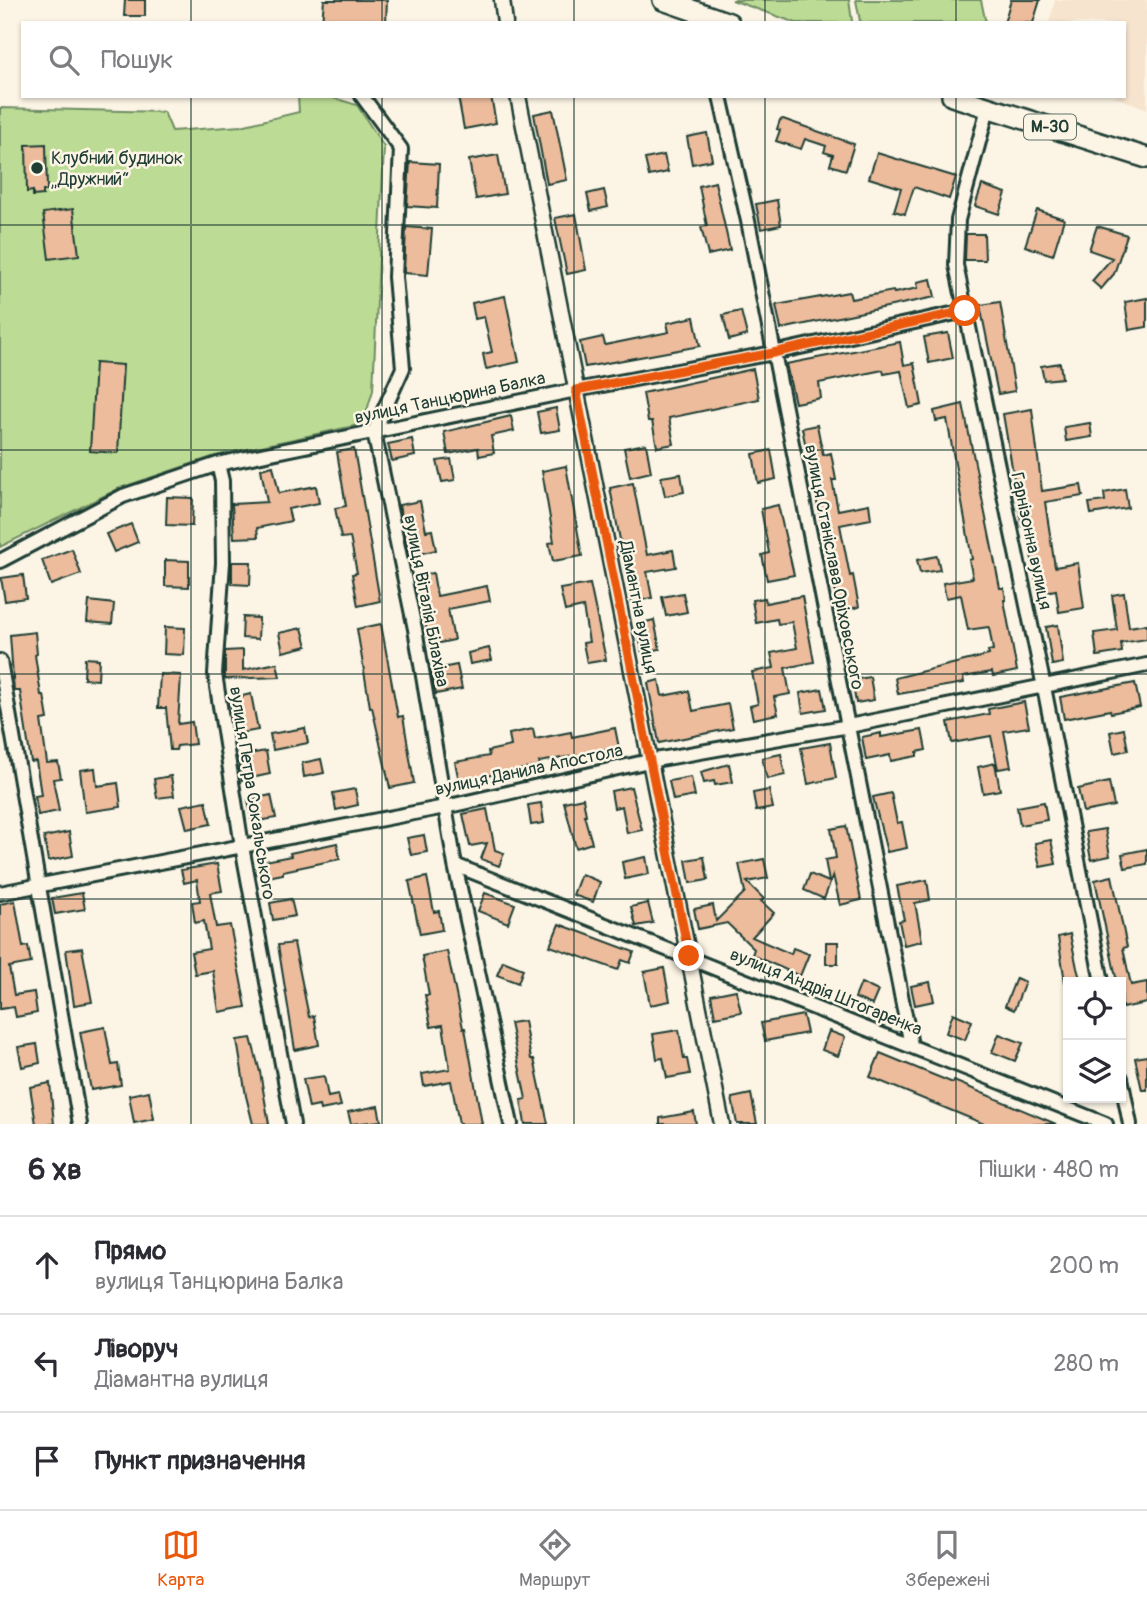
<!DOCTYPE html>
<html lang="uk">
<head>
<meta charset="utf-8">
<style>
  body { margin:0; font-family:Pangolin,sans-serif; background:#f2f2f3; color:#2b2b33 }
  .controls { position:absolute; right:21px; bottom:21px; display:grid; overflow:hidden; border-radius:0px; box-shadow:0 2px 5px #0004 }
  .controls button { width:63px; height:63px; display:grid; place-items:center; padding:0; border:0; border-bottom:2px solid #e1e1e2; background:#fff; color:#2b2b33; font:35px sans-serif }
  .stop { position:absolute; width:21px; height:21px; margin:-16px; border:5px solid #ea580c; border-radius:50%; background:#fff }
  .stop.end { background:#ea580c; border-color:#fff; box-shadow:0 2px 7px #0008 }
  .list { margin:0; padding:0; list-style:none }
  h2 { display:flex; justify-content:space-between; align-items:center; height:91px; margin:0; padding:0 28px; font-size:30px }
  h2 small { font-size:23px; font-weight:400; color:#7c7c81 }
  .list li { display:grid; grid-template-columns:46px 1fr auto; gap:21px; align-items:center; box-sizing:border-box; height:98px; padding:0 28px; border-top:2px solid #e1e1e2 }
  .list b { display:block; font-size:26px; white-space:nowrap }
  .list p { margin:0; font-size:23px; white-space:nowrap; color:#7c7c81 }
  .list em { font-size:23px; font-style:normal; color:#7c7c81 }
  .icon { flex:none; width:38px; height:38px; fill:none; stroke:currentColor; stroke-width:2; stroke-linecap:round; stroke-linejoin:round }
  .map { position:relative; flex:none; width:1147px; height:1124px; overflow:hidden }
  .search { position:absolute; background:#fff; box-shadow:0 2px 5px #0004; left:21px; right:21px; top:21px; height:77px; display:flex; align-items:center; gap:18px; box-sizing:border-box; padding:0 24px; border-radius:0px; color:#7c7c81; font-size:26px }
  .sheet { height:385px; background:#fff }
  nav { display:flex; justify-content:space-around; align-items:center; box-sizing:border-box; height:98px; border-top:2px solid #e1e1e2; background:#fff; font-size:19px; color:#7c7c81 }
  nav a { display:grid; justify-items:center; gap:4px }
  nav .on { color:#ea580c }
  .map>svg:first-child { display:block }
</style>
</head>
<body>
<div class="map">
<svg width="1147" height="1124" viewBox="0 0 1147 1124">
  <rect width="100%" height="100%" fill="#fcf5e5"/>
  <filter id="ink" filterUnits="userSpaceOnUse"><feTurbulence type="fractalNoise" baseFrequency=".0143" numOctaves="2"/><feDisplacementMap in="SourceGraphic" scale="14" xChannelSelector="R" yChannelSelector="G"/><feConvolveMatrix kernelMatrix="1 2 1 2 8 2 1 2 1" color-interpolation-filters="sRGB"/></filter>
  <g filter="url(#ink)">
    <path fill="#f7e4cf" d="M1055,0H1147V109L1112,96H1124V23H1049Z"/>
    <path fill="#bcdc95" stroke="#6e8c64" stroke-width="2" d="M732,0H849L852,21L851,23H796Z
      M856,0H981L985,19L988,23H864L860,21Z
      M298,96H327L357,105L384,147L373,390L363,424L215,456L120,488L0,547V108L164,112L172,131L241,126L299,112Z"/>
    <path fill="#ecbc9c" stroke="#1f3d34" stroke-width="2" d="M125,0H145V16H124Z
      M324,0H387L386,23H322Z
      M1011,0H1040L1033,23H1004Z
      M458,96H491L496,123L464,129Z
      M553,110L567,180L547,184L534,114Z
      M783,119L854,144L846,170L830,165L833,155L824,152L826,146L805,139L801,149L776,141L780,130L777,129L780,120Z
      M707,133L712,160L692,164L687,137Z
      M46,144L47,191H43V195L33,196V191L27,192L26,145Z
      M877,153L956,177L949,199L914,187L905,214L894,211L901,188L869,178Z
      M498,155L505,194L476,199L469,160Z
      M664,155L668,172L649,176L645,159Z
      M410,162L439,164L437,208L407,206Z
      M715,182L730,250L708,255L701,227L707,226L699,186Z
      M982,185L1006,193L999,214L975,206Z
      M604,190L608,207L591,211L587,194Z
      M777,200L781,225L761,229L756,204Z
      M73,209L79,255L49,259L43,213Z
      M1037,210L1064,219L1053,255L1025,246Z
      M576,214L586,270L567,274L555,218Z
      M1097,226L1127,235L1114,274L1101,289L1092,281L1112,258L1089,250Z
      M406,227L432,229L428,275L404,273Z
      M966,234H984L985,260H965Z
      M931,279L935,297L781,329L776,305L849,292L851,299L893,291L894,293L918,288L917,282Z
      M505,296L519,362L486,369L483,354L492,352L484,317L475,319L472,303Z
      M1147,298V327L1129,330L1125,302Z
      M1000,302L1015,391L998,394L980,305Z
      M741,311L747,335L729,340L723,315Z
      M694,317L700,346L585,367L580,342L603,337L605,345L669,332L667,323Z
      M948,333L953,358L929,363L924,337Z
      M900,342L904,365L914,363L922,405L909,408L901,371L884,374L883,370L819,383L821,398L795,403L786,364Z
      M95,363L123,365L118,453L90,451Z
      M1060,363L1062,378L1044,380L1041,366Z
      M753,369L759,399L669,418L674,444L657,447L652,421H648L643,393Z
      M963,404L1000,588H1004L1006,600H1004L1017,671L993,676L992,672L963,677L964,683L898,694L895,678L989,655L988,651L993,650L989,627L968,630L961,595L946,598L943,583L973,578L969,560L972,559L947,419L936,421L934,411Z
      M556,408L560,430L541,433L537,412Z
      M1032,409L1042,491L1081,485L1083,496L1045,502L1055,567L1078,563L1084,608L1059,612L1056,590L1038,593L1026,525L1022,526L1003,414Z
      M511,416L514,431L491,436L494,453L479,456L478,448L448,454L444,432Z
      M1090,423L1092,437L1066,441L1064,427Z
      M817,425L823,455L831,453L836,480H832L838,510L869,504L871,519L840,525L850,576L853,575L859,607L839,611L802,428Z
      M412,439L415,456L392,461L388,444Z
      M646,444L651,472L630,477L624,448Z
      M354,449L380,601L358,606L352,574L357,573L350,537L341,538L335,508L346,506L337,452Z
      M771,450L776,479L758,483L753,454Z
      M451,459L455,480L442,482L437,461Z
      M273,466L279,493L316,486L319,503L288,509L291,521L257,528L258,537L234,538L232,504L267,502L261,469Z
      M566,466L582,556L553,561L549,543L554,542L542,471Z
      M681,474L684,492L665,496L661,477Z
      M633,483L647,555L673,550L676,567L647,572L652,598L632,602L610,488Z
      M1125,489L1128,508L1091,514L1089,503L1105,501L1104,493Z
      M167,497L193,498L192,526L166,525Z
      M420,501L426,531L432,530L436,550L409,556L399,505Z
      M778,505L794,575L767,580L762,555L769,553L761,509Z
      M131,524L138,542L114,552L106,534Z
      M72,549L81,574L51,585L42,560Z
      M937,556L940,570L920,573L917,560Z
      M165,560L189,561V587L165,586Z
      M232,562H251L250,585L232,584Z
      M433,573L437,596L487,586L490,601L448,609L454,640L430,645L415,576Z
      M23,575L26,598L5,601L1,578Z
      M590,584L606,660L587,663L583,643L589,642L583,607L565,611L560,589Z
      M683,593L687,612L666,616L662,597Z
      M1124,593L1129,627L1147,624V639L1121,643L1122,652L1097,656L1094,633L1117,630L1112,595Z
      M802,596L814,662L785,668L790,694L774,697L778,714L753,719L750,706L758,704L752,672L774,668L771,653L797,648L792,622L778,624L777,619L756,623L752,600L765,598L766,603Z
      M89,601L114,604L112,624L87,622Z
      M243,617L259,618L258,639L242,638Z
      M654,620L660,649L642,652L637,624Z
      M381,624L398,717L403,716L414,783L390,788L372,707H370L357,629Z
      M1058,625L1063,663L1052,665L1046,627Z
      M165,627L185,628L184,655L164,654Z
      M302,628L307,646L283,652L279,633Z
      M35,632L37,654L35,655L41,695H44L48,719L41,720L47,763L58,762L61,778L53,779L59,811L38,815L35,796L41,795L36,761L31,762L20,691H14L10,635Z
      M489,648L492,660L470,664L468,653Z
      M243,650V670L277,663L280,677L225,679V651Z
      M85,658L99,659L98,680L84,679Z
      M457,665L462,689L436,694L431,670Z
      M160,674L181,675L178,724L192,722L195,744L177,746L176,750H170L166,708H158Z
      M870,677L874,700L856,703L852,680Z
      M659,680L662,696L689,691L693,711L728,704L733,728L659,743L648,683Z
      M1135,683L1140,707L1111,713L1110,710L1064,719L1060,697Z
      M822,689L826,709L803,713L800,693Z
      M251,694L258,730L236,734L229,699Z
      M1024,702L1029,727L1004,731L1011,767L998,769L991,736L952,743L948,722L989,714L988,709Z
      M305,728L308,743L273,750L270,734Z
      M615,728L619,748L539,762L540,766L459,781L455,762L489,756L488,751L511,746L509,734L533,729L535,739L571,732L572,737Z
      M1124,729L1128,750L1114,753L1110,732Z
      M922,730L926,750L917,752V756L891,761L890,755L866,760L862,737L881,733V737Z
      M830,743L836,778L808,784L801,748Z
      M266,751L270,774L242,780L238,756Z
      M781,754L785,775L767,779L762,758Z
      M321,759L324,773L304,777L302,763Z
      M995,763L1000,790L983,793L978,767Z
      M729,764L733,782L715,785L714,781L704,783L701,772Z
      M95,768L97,786L118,783L121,807L85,812L80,770Z
      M171,776L174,796L157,798L154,779Z
      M691,777L695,796L673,800L669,781Z
      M1109,782L1114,806L1083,812L1078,789Z
      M631,787L642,830L627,833L622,806L614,808L611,791Z
      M355,789L358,805L336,810L333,793Z
      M769,790L773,808L756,811L753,793Z
      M891,793L897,823L902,822L907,848L887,852L873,797Z
      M271,795L276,818L252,822L248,800Z
      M583,798L586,815H584L592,843L576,848L564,802Z
      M206,801L211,824L187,829L181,806Z
      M1044,802L1047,820L1020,825L1017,807Z
      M541,803L544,823L531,825L528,805Z
      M487,809L495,850L504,853L499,866L481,859L487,843L470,846L463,814Z
      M846,826L861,900L840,905L833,875L824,899L804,890L810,874L829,882L825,860L836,858L831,829Z
      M1105,829L1110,856L1091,860L1086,832Z
      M69,832L73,856L48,861L44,837Z
      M424,835L427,852L411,855L407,838Z
      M1051,840L1056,864L1040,867L1035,843Z
      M337,843L340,859L283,871V874L263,878L260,862L291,856L290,853Z
      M1147,849V864L1125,868L1122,854Z
      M646,857L649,874L625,879L622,862Z
      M704,857L708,880L690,883L686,860Z
      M764,859L768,878L747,882L764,899L761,901L774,913L752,937L791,954L793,948L809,954L800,976L752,955L754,949L727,923L698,929L694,909L713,905L716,921L745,892L739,864Z
      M217,864L222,891L210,893L216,927L230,925L246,1007L219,1012L213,971L195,974L191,952L209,949L204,921L195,923L192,902L200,901L197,880L184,883L181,870Z
      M581,874L600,882L593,902L573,895Z
      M1112,876L1127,947L1123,948L1131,985L1147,982V1003L1122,1008L1121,982H1117L1095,880Z
      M427,877L434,912L439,911L442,930L420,934L409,881Z
      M927,880L930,900L915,903L922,941L904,945L899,921L904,920L897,886Z
      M82,893L85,909L55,914L52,898Z
      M485,893L515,904L508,923L478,911Z
      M291,899L295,916L273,920L270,903Z
      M15,901L23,947L28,946L31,963L9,967L14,995L34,992L37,1013L16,1017L14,1007L0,1009V904Z
      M648,903L653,923L636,926L631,907Z
      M559,924L634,952L630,963L622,960L618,970L550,946Z
      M1070,934L1077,968L1081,982H1065L1058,937Z
      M826,942H838V964H826Z
      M294,943L309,1017L314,1016L319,1045L295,1050L278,945Z
      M82,948L92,1002L74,1005L66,950Z
      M447,951L463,1028H465L482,1124H459L451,1081L424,1086L422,1074L450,1069L443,1025L431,1027L425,995H429L422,956Z
      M503,961L523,969L518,983L497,975Z
      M664,968L670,1001L650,1005L644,972Z
      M1016,978L1025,982L1014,1010L1005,1006Z
      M930,982L934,1001L915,1005L911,986Z
      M861,983L878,991L872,1005L855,998Z
      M736,990L741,1012L715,1017L711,995Z
      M953,1013L972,1021L965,1040L946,1033Z
      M803,1015L807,1033L765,1041L761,1023Z
      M524,1021L531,1059H534L548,1124H525L521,1100L526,1099L510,1023Z
      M105,1027L112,1065L118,1064L121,1085L91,1090L80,1032Z
      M679,1030L684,1059H687L690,1074L667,1078L663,1058L657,1059L653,1034Z
      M829,1031L845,1037L838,1056L822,1050Z
      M999,1034L1023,1043L1015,1061L992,1052Z
      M251,1038L260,1072L269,1124H253L246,1096L237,1040Z
      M37,1044L40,1063L22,1067L18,1047Z
      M880,1053L953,1083L954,1081L1056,1124H984L870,1077Z
      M1147,1056V1090H1142L1135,1058Z
      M324,1076L328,1097L338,1095L341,1106L320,1110L319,1106L309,1108L303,1079Z
      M50,1083L54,1124H36L30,1087Z
      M149,1091L154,1119L134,1123L129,1095Z
      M751,1094L757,1124H737L732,1098Z
      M378,1106L381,1121L351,1124L348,1112Z
      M694,1112L696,1124H660V1118Z"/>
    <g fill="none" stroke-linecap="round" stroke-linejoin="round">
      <g stroke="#1f3d34" stroke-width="18">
        <path id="minor" d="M362,96L401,149L395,277L403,368L374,432L415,629L455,865L511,1124
          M720,96L748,221L911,1045
          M988,108L958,220L956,265L1044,687L1102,982
          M218,464L222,481L223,563L215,674L242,846L293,1124
          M0,561L123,496L218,464L576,390L773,353L965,311
          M0,661L80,1124
          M455,865L1106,1124
          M0,893L445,807L649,761L849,726L1147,665
          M1121,1078L1130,1124"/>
      </g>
      <g stroke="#1f3d34" stroke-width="19">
        <path id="tertiary" d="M502,0L505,23
          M518,96L722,1124"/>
      </g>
      <g stroke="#1f3d34" stroke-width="24">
        <path id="trunk" d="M663,0L729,23
          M952,96L1147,158"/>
      </g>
      <use href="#minor" stroke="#fcf5e5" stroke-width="12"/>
      <use href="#tertiary" stroke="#fcf5e5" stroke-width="14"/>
      <use href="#trunk" stroke="#fcf5e5" stroke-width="19"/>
    </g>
  </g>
  <g fill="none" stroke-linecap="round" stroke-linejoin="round" filter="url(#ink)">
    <path stroke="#ea580c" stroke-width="9" d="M689,956L576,390L773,353L965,311"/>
  </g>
  <path fill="none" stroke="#1f3d34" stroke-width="2" stroke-opacity="0.55" d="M191,0V23M382,0V23M574,0V23M765,0V23M956,0V23M191,96V1124M382,96V1124M574,96V1124M765,96V1124M956,96V1124M0,225H1147M0,450H1147M0,674H1147M0,899H1147"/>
  <circle fill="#1f3d34" stroke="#fcf5e5" stroke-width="2.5" cx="37" cy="168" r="7"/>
  <g text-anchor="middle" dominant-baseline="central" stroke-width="5" stroke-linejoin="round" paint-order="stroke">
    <rect fill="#fcf5e5" stroke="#617469" stroke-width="2" x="1024" y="114.5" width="52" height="25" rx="5"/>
    <g font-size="16" font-weight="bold" fill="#1f3d34">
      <text x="1050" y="127">М-30</text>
    </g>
    <g font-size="18" fill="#1f3d34" stroke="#fcf5e5" text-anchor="start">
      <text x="51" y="158">Клубний будинок<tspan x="51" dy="21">„Дружний“</tspan></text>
    </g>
    <g font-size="18" fill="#1f3d34" stroke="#fcf5e5">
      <text transform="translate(450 398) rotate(-12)">вулиця Танцюрина Балка</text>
      <text transform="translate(1031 541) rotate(78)">Гарнізонна вулиця</text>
      <text transform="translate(834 567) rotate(79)">вулиця Станіслава Оріховського</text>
      <text transform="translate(426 601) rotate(79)">вулиця Віталія Білахіва</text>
      <text transform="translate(638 607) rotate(79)">Діамантна вулиця</text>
      <text transform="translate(529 770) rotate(-12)">вулиця Данила Апостола</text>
      <text transform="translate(252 793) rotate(81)">вулиця Петра Сокальського</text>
      <text transform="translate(826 992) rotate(22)">вулиця Андрія Штогаренка</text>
    </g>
  </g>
</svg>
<div class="controls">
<button><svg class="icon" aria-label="locate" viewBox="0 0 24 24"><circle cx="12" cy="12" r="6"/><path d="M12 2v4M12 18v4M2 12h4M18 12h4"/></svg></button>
<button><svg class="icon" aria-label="layers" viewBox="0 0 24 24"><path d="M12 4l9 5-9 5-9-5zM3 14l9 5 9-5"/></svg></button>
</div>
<div class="stop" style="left:965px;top:311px"></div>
<div class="stop end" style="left:689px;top:956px"></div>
<div class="search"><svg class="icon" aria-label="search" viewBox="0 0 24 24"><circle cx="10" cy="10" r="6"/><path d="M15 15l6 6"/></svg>Пошук</div>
</div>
<section class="sheet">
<h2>6 хв<small>Пішки · 480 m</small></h2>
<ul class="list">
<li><svg class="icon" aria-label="ahead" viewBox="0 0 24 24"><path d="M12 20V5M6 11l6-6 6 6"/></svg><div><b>Прямо</b><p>вулиця Танцюрина Балка</p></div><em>200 m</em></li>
<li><svg class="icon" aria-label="left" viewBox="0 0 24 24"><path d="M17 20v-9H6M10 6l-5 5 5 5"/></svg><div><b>Ліворуч</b><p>Діамантна вулиця</p></div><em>280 m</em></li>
<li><svg class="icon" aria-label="arrive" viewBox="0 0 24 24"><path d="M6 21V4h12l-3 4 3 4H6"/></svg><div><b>Пункт призначення</b></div></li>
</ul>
</section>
<nav>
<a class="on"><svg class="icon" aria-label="map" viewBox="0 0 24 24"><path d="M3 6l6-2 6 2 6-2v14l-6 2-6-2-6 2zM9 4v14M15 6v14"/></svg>Карта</a>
<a><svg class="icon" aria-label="directions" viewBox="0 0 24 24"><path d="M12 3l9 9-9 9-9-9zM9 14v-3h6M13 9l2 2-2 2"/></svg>Маршрут</a>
<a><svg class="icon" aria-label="saved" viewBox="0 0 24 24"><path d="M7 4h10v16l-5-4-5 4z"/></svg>Збережені</a>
</nav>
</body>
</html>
